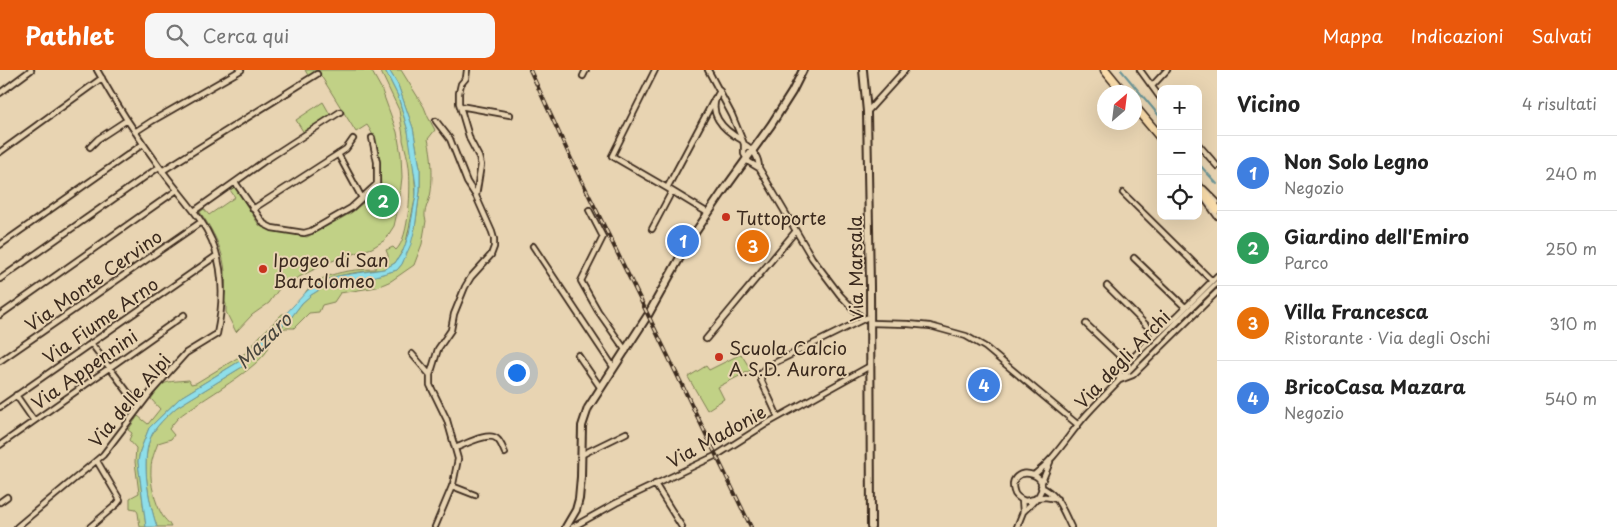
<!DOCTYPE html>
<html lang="it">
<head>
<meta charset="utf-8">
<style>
  body { margin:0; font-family:"Playpen Sans",sans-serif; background:#f6f6f6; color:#222 }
  .controls { position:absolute; right:15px; top:15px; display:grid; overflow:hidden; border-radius:10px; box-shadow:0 5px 20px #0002 }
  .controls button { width:45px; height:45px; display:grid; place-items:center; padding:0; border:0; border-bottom:1px solid #e0e0e0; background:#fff; color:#222; font:25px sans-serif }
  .compass { position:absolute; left:1097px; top:15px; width:45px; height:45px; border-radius:50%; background:#fff; box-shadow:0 5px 20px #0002; rotate:28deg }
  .you { position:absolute; left:516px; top:302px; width:18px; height:18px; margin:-12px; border:4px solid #fff; border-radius:50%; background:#1a73e8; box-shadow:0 0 0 8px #1a73e833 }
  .badge { display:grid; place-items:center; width:32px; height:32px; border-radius:50%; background:#ea580c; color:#fff; font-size:16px; font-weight:700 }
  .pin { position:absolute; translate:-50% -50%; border:2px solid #fff; box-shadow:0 1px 5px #0006 }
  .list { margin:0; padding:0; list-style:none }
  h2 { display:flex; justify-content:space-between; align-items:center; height:65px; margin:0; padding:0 20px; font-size:21px }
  h2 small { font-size:16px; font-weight:400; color:#767676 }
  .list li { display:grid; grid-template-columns:32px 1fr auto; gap:15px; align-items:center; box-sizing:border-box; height:75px; padding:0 20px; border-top:1px solid #e0e0e0 }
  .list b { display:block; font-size:19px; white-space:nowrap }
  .list p { margin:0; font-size:16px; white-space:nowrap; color:#767676 }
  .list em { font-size:16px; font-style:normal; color:#767676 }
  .icon { flex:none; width:28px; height:28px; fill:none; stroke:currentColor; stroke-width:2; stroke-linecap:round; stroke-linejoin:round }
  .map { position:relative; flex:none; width:1217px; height:457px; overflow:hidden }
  header { display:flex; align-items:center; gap:30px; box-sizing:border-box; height:70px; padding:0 25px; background:#ea580c; color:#fff }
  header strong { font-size:24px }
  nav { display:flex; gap:28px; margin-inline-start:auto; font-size:18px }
  .search { width:350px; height:45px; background:#f6f6f6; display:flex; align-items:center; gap:12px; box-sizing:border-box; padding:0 18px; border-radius:10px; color:#767676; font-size:19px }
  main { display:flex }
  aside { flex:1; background:#fff }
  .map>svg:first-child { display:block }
</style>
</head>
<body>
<header>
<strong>Pathlet</strong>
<div class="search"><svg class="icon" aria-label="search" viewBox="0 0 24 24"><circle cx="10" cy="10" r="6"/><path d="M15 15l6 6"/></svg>Cerca qui</div>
<nav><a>Mappa</a><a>Indicazioni</a><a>Salvati</a></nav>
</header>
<main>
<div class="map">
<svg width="1217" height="457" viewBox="0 0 1217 457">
  <rect width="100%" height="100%" fill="#e8d4b2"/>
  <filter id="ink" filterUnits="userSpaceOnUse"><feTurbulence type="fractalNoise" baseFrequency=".02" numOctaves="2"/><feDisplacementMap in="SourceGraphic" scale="10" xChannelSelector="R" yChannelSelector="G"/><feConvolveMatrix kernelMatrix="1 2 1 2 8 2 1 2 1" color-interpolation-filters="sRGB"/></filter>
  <g filter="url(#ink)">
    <path fill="#c1d186" stroke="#7e7e52" d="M305,0H371L381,18L397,62L401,85L402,107L399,134L394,156L385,170L372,178L329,192L281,216L269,233L252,245L236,262L226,242V234L224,231C229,195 221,172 200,142L204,139L209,145L235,127L230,120L235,117L259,155L264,158L307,167L351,143L381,118C380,96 380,73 367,55L356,62L318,1L309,7Z
      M380,0H385L398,26L408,61L413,87L416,125L405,177L395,193L384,199C357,203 326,203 305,223C317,203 354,199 375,199L376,188L383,186L388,190V185L386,180L393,177L396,180C410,167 411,116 409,97C408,88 405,79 403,70V66L399,40Z
      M389,0H401L424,37L428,47L435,60L428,69C432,86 433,103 431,121C430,132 422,140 426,151L422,174L414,195L391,211L377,217L340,223L334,232L322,235L319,242L309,243L294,258H285L269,275C268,294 195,333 179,347C175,351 172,355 169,359L174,365L171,369L158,373C155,381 151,390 151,399C150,414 155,432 162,445C164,449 169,452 171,457H157C149,434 141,393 150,369C154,357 168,345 177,337L242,297L254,287L265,272L290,249L302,233L311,225L324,217L339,212L368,208L397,200L402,194L415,158L420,121V98L413,58L398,15Z
      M323,32L331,46L304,63L296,50Z
      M282,244H285L264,267L253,283L181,327L149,358L140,381L138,392L146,457H140L138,443L136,439L130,438V428L139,423L135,392L136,378L129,370L132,363L128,360L138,346L148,354L160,339L151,329C160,317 160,312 177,311C181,311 185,310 189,310L191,314L196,313L247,282L260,266Z
      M741,284L751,300L718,317L724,329L707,340L688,307L706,296L709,300Z"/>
    <path fill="#8edee9" stroke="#6d9698" d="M385,0H389L398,15L413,58L420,98V121L415,158L411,174L402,194L397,200L368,208L339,212L324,217L311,225L302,233L290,249L265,272L254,287L242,297L177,337C168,345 154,357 150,369C141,393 149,433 157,457H146L138,392L140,381L149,358L181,327L253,283L264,267L308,220L320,213L337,206L384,199L395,193L403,181L409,164L416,125V116L408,61L398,26Z"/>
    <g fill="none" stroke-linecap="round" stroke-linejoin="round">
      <path stroke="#6d9698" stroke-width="2" d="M1121,0L1161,48
        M1198,93L1217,114"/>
      <g stroke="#3b2a1e" stroke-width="8">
        <path id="street" d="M655,0L612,86L667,118L708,143
          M708,0L732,45L744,74V84L749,92L759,98
          M1140,0L1161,29
          M583,6L586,0
          M1152,16L1167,0
          M720,21C705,42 723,60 742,70
          M0,23L31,0
          M460,36L510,45
          M867,42L905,0
          M436,51L450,69L467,112L476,126
          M135,62L152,51L241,0
          M744,74C753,79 759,88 759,98L812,188L840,225L863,249
          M1198,74L1217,96
          M90,77L98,69L127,50
          M0,82L102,8
          M338,84L362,128
          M162,101L317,4
          M235,112L264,154L272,158L304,163L311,161L351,138L377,114V92L372,68
          M667,118L715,28
          M1204,119L1217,132
          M1199,121L1217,146
          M1123,123L1212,211
          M253,139L346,79L353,69
          M589,140L603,167L581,211L598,241L626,281
          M194,141L266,90L340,42
          M652,159L672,121
          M0,175L143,74
          M533,176L614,298
          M1134,188L1185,237
          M0,209L159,97
          M1107,216L1156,265
          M0,245L177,120
          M870,253L908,254L930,256L966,266L985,277L1077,354
          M1086,254L1127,293
          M706,269L795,162
          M91,273L139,337
          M412,284L430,305
          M578,285L600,317
          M0,291L201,152
          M1119,309L1121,300L1144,276L1176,247L1217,206
          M1120,310L1133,305L1217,222
          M16,325L34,351
          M0,337L216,186
          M778,347L761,310V303L766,297L866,248
          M0,375L184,245
          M455,378C464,375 489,361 497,369C501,372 503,379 505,383
          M581,385L626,363
          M1034,405C1056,388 1069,364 1087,344C1129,299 1173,256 1217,213
          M655,414L682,457
          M1041,414L1050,392
          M452,416L475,425
          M1041,417C1058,424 1063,441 1071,457
          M1036,428L1045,427L1057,429
          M0,432L7,427
          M1023,442C1028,437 1035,431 1039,425C1054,401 1006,394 1014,421C1015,426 1020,429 1025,431L1035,429
          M17,457L103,385L151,322L186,283L217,264C225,226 224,184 201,151C188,132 172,115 159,96C137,66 116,34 97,0
          M90,457L117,434L120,430L97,391
          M435,457L453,414L458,389L447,350L430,315V305L438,279L451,260L454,244L465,217L471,207L491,185L494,177V169L492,162L476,126L481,95L479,87L470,70L459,33V23L461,14L466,8L467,0
          M573,457L616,433L717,385L766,354L870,296
          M1017,457L1023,442L1022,430"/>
      </g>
      <g stroke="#3b2a1e" stroke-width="10">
        <path id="secondary" d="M863,0L867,42L870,216L871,457
          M566,457L576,440L579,429L581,407L582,356L588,338L648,245L688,173L724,120L771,55L792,22L803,0"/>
      </g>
      <g stroke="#3b2a1e" stroke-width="11">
        <path id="primary" d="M1105,0L1123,22
          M1134,36L1161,68
          M1198,116L1217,139"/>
      </g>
      <use href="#street" stroke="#e8d4b2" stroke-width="4.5"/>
      <use href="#secondary" stroke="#e8d4b2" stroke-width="6"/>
      <use href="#primary" stroke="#faddab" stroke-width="8"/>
      <g stroke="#3b2a1e" stroke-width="4">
        <path id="rail" d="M530,0L572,91L648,245L751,457"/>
      </g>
      <use href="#rail" stroke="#e8d4b2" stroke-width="2" stroke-dasharray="5.5" stroke-linecap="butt"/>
    </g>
  </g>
  <g fill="#c8321e" stroke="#e8d4b2" stroke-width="2">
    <circle cx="726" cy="147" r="5"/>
    <circle cx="263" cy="199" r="5"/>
    <circle cx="719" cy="287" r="5"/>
  </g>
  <g text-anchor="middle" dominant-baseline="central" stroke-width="4" stroke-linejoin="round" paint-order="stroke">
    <g font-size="18" fill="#3b2a1e" stroke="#e8d4b2" text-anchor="start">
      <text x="736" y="147">Tuttoporte</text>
      <text x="273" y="189">Ipogeo di San<tspan x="273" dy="21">Bartolomeo</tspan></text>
      <text x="729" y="277">Scuola Calcio<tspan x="729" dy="21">A.S.D. Aurora</tspan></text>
    </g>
    <g font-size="18" fill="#3b2a1e" stroke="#e8d4b2">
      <text transform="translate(855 199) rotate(-91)">Via Marsala</text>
      <text transform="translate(93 210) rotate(-35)">Via Monte Cervino</text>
      <text transform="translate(100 250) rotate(-35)">Via Fiume Arno</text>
      <text transform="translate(1122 289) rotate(-46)">Via degli Archi</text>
      <text transform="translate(84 299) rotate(-35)">Via Appennini</text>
      <text transform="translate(129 330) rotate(-50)">Via delle Alpi</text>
      <text transform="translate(716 366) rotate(-29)">Via Madonie</text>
    </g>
    <g font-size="19" font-style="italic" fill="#47453c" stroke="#e8d4b2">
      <text transform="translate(263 270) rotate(-45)">Mazaro</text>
    </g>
  </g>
</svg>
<div class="controls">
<button>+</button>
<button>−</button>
<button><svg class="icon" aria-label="locate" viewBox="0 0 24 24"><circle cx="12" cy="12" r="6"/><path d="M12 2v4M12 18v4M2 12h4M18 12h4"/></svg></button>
</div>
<svg class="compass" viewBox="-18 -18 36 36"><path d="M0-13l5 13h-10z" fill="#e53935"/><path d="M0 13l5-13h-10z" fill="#767676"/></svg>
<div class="you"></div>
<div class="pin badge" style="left:683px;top:171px;background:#3f7fe0">1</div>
<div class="pin badge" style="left:383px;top:131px;background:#2e9e5b">2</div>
<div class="pin badge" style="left:753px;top:176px;background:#e8710a">3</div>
<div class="pin badge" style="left:984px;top:315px;background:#3f7fe0">4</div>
</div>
<aside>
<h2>Vicino<small>4 risultati</small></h2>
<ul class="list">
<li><span class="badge" style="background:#3f7fe0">1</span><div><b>Non Solo Legno</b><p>Negozio</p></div><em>240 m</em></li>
<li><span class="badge" style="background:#2e9e5b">2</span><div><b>Giardino dell'Emiro</b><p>Parco</p></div><em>250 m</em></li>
<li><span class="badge" style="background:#e8710a">3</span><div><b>Villa Francesca</b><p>Ristorante · Via degli Oschi</p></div><em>310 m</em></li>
<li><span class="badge" style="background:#3f7fe0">4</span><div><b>BricoCasa Mazara</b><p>Negozio</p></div><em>540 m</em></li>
</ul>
</aside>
</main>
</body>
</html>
